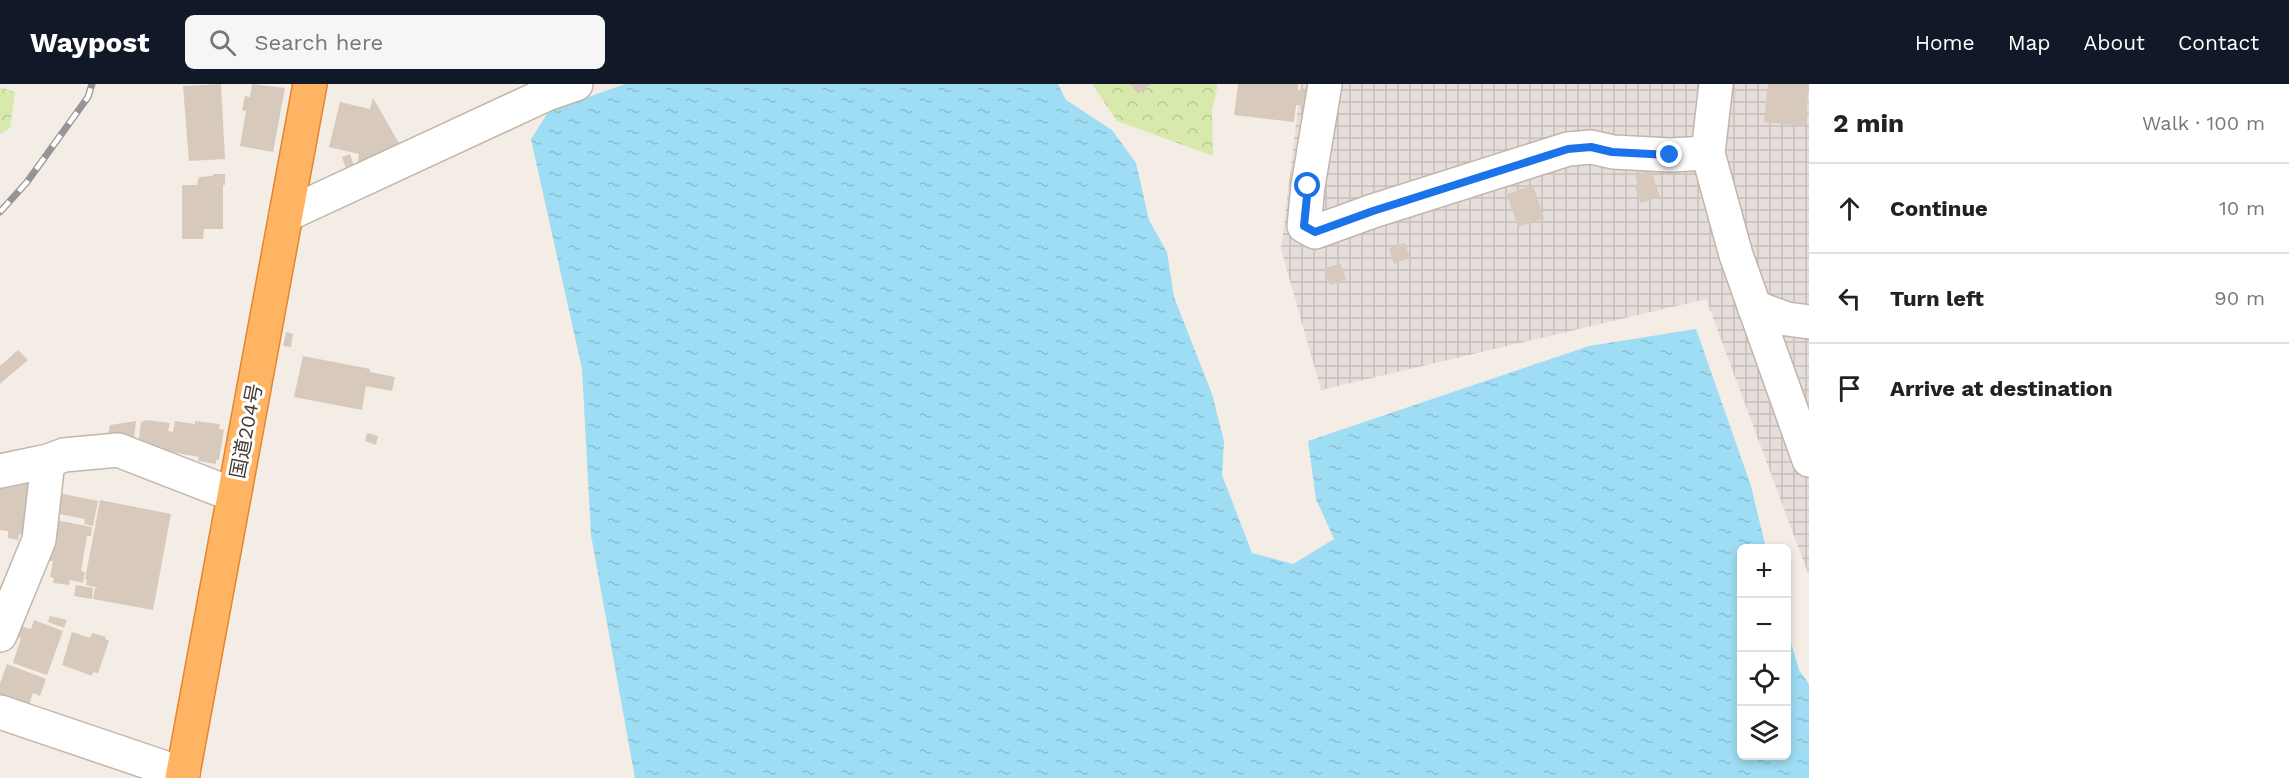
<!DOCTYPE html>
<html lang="en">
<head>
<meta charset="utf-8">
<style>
  body { margin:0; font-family:"Work Sans","Noto Sans JP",sans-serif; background:#f6f6f6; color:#222 }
  .controls { position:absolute; right:18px; bottom:18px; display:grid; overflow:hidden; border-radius:9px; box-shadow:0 3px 9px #0003 }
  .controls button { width:54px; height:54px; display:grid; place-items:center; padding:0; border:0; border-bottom:2px solid #e0e0e0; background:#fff; color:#222; font:30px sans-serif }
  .stop { position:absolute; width:18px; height:18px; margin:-14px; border:4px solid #1a73e8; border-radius:50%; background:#fff }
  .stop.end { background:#1a73e8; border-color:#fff; box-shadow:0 2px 6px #0008 }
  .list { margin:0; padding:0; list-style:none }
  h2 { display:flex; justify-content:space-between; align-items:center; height:78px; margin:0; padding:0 24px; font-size:26px }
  h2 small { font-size:20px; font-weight:400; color:#767676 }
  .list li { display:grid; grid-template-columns:39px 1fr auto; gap:18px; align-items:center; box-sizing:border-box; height:90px; padding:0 24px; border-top:2px solid #e0e0e0 }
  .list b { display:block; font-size:22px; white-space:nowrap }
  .list em { font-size:20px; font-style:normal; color:#767676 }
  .icon { flex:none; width:33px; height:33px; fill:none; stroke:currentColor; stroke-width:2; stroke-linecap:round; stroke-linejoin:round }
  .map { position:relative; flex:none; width:1809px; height:694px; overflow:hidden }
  header { display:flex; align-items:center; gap:36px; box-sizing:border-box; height:84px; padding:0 30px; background:#111827; color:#fff }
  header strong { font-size:28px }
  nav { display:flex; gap:33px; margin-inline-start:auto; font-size:21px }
  .search { width:420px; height:54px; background:#f6f6f6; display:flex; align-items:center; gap:15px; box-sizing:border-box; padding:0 21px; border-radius:9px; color:#767676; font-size:22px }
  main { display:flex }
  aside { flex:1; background:#fff }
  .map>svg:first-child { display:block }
</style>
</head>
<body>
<header>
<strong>Waypost</strong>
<div class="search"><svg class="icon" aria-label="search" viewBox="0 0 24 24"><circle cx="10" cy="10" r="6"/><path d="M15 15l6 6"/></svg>Search here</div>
<nav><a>Home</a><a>Map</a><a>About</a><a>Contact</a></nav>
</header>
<main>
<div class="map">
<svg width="1809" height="694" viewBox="0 0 1809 694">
  <defs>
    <pattern id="industrial-grid" width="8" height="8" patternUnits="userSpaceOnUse" patternTransform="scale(1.5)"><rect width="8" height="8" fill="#e5deda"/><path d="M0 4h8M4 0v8" fill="none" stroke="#c6bfbc"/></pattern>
    <pattern id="forest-crowns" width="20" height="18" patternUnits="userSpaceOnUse" patternTransform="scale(1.5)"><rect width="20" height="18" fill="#d7eaac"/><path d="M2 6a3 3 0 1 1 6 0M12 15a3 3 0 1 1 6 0" fill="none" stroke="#baca95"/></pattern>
    <pattern id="water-ripples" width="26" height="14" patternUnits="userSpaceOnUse" patternTransform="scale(1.5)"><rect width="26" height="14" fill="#9eddf3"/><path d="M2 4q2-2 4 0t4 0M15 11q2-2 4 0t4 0" fill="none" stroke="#89bfd1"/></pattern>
  </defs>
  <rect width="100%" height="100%" fill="#f3ede5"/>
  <path fill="url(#industrial-grid)" d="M1301,0H1809V492L1706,215L1321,306L1281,165Z"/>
  <path fill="url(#forest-crowns)" d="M1092,0H1218L1212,26L1213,72L1117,37Z
    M0,3L15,8L10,44L0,50Z"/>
  <path fill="url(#water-ripples)" d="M625,0H1058L1066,16L1112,46L1136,79L1149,136L1167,168L1174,213L1212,310L1224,357L1222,391L1252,469L1293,480L1334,455L1316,415L1308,357L1589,262L1696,245L1751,402L1766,464H1742V672H1786L1787,545L1799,586L1809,600V694H635L591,451L582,285L531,55L549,27Z"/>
  <path fill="#d8c9bd" d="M221,0L225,75L189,77L183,2Z
    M252,0L285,4L273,68L240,62L246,27L242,26L245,12L250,13Z
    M1130,0H1151L1138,10Z
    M1238,0H1298V6L1306,7L1304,22L1296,21L1294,38L1234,31Z
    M1768,0H1809L1805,42L1764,38Z
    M373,14L403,66L357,83L359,70L329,63L340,18L370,25Z
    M350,70L354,82L346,85L342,73Z
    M1651,86L1660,113L1641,119L1634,101L1638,100L1635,91Z
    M213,90H225V101H223V145H204L203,155H182V101H197L199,93L213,92Z
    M1533,101L1544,134L1518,143L1507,110Z
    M1405,159L1410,174L1394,180L1389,164Z
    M1340,179L1346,195L1330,201L1324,185Z
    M286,248L293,250L291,263L283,262Z
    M18,266L28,276L0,300V282Z
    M303,272L370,285V288L395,293L392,307L366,302L362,326L294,313Z
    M146,336L170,339L168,347L173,348L175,337L195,340V337L220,340L219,345L224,346L219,376H216V380L198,377L199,373L138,362L141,338Z
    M136,337L133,362L108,351L110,341Z
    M367,349L378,352L376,361L365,357Z
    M38,389L28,451L19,450L18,456L8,454V447L0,446V393Z
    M58,409L98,417L93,442L84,440L85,435L54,429Z
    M100,416L171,430L153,526L93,515L95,504H99L86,501L87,496L85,495L95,443H98L95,442Z
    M56,436L92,443L91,452H87L81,487L85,488L83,499L70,496L69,501L53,499L54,494L50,493L53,477H49Z
    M76,501L93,504L92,515L74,512Z
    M50,532L67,536L64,544L48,538Z
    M34,536L63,547L47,591L13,579L21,554L17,553L21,542L31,545Z
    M72,548L90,554L92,549L106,553L105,555L109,557L98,589L93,588L92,592L62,581Z
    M7,580L46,595L40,612L33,609L26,629L0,613V600Z"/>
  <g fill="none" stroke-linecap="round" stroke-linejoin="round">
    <g stroke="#c2b6aa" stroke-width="36">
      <path id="minor" d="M1325,0L1308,102L1304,142L1315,148L1373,127L1568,65L1591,63L1613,68L1670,71L1708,69
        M1716,0L1708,69L1736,171L1809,376
        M286,131L547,10L576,0
        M1754,223L1787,235L1809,238
        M0,387L48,377L64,371L118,366L234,411
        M0,551L39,456L48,377
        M0,628L183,690"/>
    </g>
    <g stroke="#e4852e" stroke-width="36">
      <path id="highway" d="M182,694L310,0"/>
    </g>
    <use href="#minor" stroke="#fff" stroke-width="33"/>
    <use href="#highway" stroke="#ffb464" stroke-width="33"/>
    <g stroke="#959595" stroke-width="7">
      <path id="rail" d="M0,128L27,98L88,13L92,0"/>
    </g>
    <use href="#rail" stroke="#fff" stroke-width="4.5" stroke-dasharray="14" stroke-linecap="butt"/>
  </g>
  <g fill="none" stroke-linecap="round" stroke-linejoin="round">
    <path stroke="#1a73e8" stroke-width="8" d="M1308,102L1304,142L1315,148L1373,127L1568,65L1591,63L1612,68L1670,71"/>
  </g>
  <g text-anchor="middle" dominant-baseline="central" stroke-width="6" stroke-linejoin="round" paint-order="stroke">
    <g font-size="20" fill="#463c34" stroke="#fff">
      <text transform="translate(246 347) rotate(-79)">国道204号</text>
    </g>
  </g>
</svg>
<div class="controls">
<button>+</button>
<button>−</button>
<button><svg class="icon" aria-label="locate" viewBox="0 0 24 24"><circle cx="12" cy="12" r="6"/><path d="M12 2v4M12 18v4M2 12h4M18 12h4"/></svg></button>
<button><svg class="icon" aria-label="layers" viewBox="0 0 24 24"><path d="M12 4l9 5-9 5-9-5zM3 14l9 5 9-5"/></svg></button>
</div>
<div class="stop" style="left:1308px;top:102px"></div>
<div class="stop end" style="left:1670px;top:71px"></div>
</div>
<aside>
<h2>2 min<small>Walk · 100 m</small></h2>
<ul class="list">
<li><svg class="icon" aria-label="ahead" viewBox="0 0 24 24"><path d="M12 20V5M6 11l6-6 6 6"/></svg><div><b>Continue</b></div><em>10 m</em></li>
<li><svg class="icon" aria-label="left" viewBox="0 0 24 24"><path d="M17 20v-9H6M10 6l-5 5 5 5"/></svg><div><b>Turn left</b></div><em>90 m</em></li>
<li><svg class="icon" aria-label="arrive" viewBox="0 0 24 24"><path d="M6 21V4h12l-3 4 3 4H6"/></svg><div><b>Arrive at destination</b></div></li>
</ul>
</aside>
</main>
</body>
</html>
